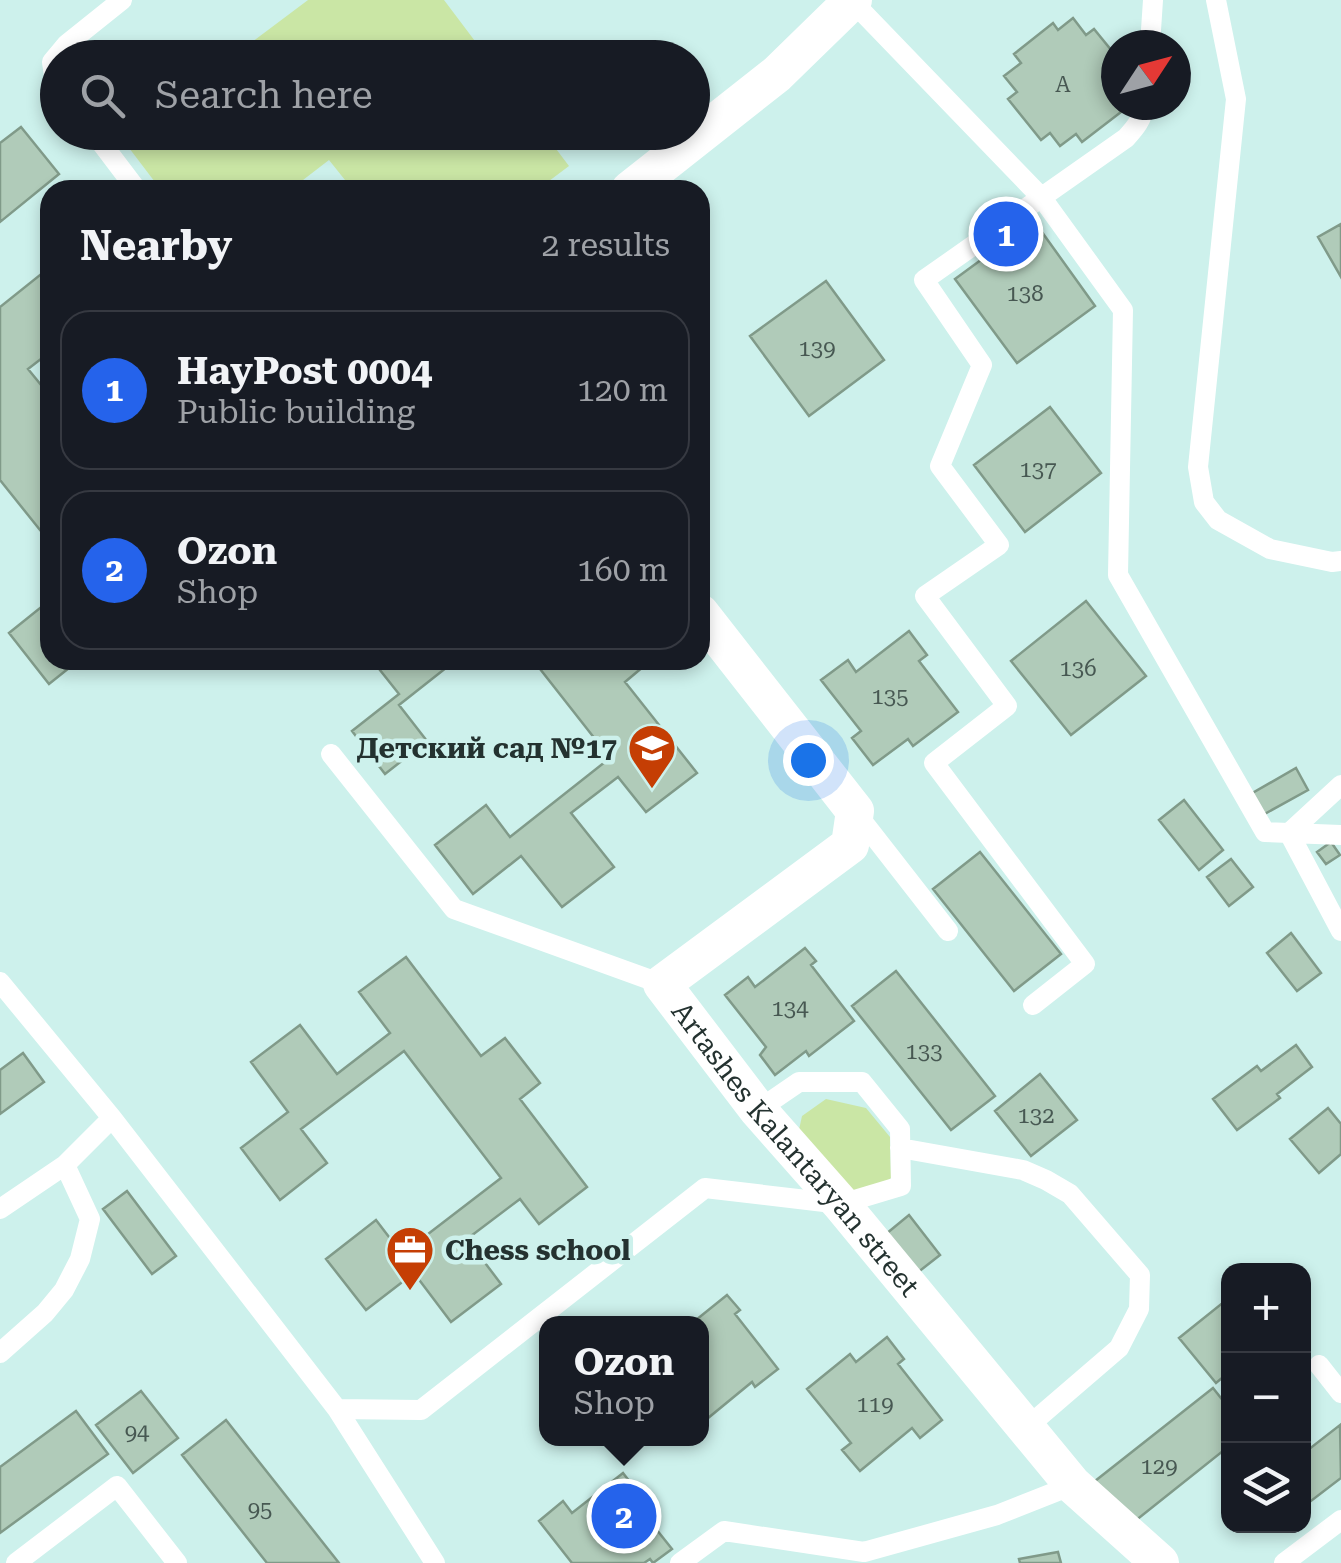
<!DOCTYPE html>
<html lang="en">
<head>
<meta charset="utf-8">
<style>
  body { margin:0; font-family:"Roboto Serif",serif; background:#242831; color:#f1f3f6 }
  .controls { position:absolute; right:30px; bottom:30px; display:grid; overflow:hidden; border-radius:20px; box-shadow:0 5px 15px #0003 }
  .controls button { width:90px; height:90px; display:grid; place-items:center; padding:0; border:0; border-bottom:2px solid #363941; background:#171b24; color:#f1f3f6; font:50px sans-serif }
  .compass { position:absolute; left:1101px; top:30px; width:90px; height:90px; border-radius:50%; background:#171b24; box-shadow:0 5px 15px #0003; rotate:54deg }
  .you { position:absolute; left:808px; top:760px; width:35px; height:35px; margin:-25px; border:8px solid #fff; border-radius:50%; background:#1a73e8; box-shadow:0 0 0 15px #1a73e833 }
  .badge { display:grid; place-items:center; width:65px; height:65px; border-radius:50%; background:#2563eb; color:#fff; font-size:32px; font-weight:700 }
  .pin { position:absolute; translate:-50% -50%; border:5px solid #fff; box-shadow:0 2px 10px #0006 }
  .popup { position:absolute; left:539px; top:1316px; width:170px; height:130px; box-sizing:border-box; display:grid; place-content:center; border-radius:20px; background:#171b24; filter:drop-shadow(0 2px 8px #0005); font-size:32px; white-space:nowrap; color:#9ea1a6 }
  .popup b { font-size:38px; color:#f1f3f6 }
  .popup::after { content:''; position:absolute; left:50%; top:100%; margin-left:-20px; border:20px solid transparent; border-top-color:#171b24 }
  .list { margin:0; padding:0; list-style:none }
  h2 { display:flex; justify-content:space-between; align-items:center; height:130px; margin:0; padding:0 40px; font-size:42px }
  h2 small { font-size:32px; font-weight:400; color:#9ea1a6 }
  .list li { display:grid; grid-template-columns:65px 1fr auto; gap:30px; align-items:center; box-sizing:border-box; height:160px; margin:0 20px 20px; padding:0 20px; border:2px solid #363941; border-radius:30px }
  .list b { display:block; font-size:38px; white-space:nowrap }
  .list p { margin:0; font-size:32px; white-space:nowrap; color:#9ea1a6 }
  .list em { font-size:32px; font-style:normal; color:#9ea1a6 }
  .icon { flex:none; width:55px; height:55px; fill:none; stroke:currentColor; stroke-width:2; stroke-linecap:round; stroke-linejoin:round }
  .map { position:relative; flex:none; width:1341px; height:1563px; overflow:hidden }
  .search { position:absolute; background:#171b24; box-shadow:0 5px 15px #0003; left:40px; top:40px; width:670px; height:110px; display:flex; align-items:center; gap:25px; box-sizing:border-box; padding:0 35px; border-radius:55px; color:#9ea1a6; font-size:38px }
  .panel { position:absolute; background:#171b24; box-shadow:0 5px 15px #0003; left:40px; top:180px; width:670px; height:490px; border-radius:30px }
  .map>svg:first-child { display:block }
</style>
</head>
<body>
<div class="map">
<svg width="1341" height="1563" viewBox="0 0 1341 1563">
  <rect width="100%" height="100%" fill="#cdf1ec"/>
  <path fill="#cae6a5" d="M308,0H444L487,57H232Z
    M133,133H544L569,166L537,190H353L329,160L290,190H161L123,140Z
    M826,1099L866,1108L890,1137L891,1178L869,1196L842,1198L797,1139L802,1116Z"/>
  <path fill="#b0cbb9" stroke="#809a89" stroke-width="2.5" d="M1073,18L1086,35L1094,29L1116,56L1115,104L1121,112L1082,142L1076,134L1060,146L1050,133L1041,140L1008,99L1017,92L1004,76L1021,63L1014,54L1053,23L1058,30Z
    M21,127L59,174L0,222V143Z
    M1034,221L1095,306L1017,363L955,279Z
    M1341,224V277L1318,237Z
    M50,267V352L28,369L50,396V538L48,540L0,480V307Z
    M826,281L884,360L809,416L750,336Z
    M1050,407L1101,473L1025,532L974,465Z
    M50,600V660H79L49,684L9,633Z
    M1086,601L1146,676L1071,735L1011,661Z
    M909,631L927,655L919,661L958,712L913,746L908,739L873,765L852,738L861,731L821,680L848,660L856,672Z
    M372,660H456L399,705L427,741L385,774L352,731L399,694Z
    M533,660H639L644,666L625,682L697,773L646,812L618,777L571,813L614,867L562,907L521,856L473,894L435,845L486,805L510,837L610,758Z
    M1296,768L1308,790L1261,816L1249,795Z
    M1184,800L1223,850L1199,870L1159,820Z
    M1331,842L1340,855L1326,864L1317,852Z
    M980,852L1061,954L1014,991L933,889Z
    M1231,859L1253,887L1229,906L1207,877Z
    M1291,933L1321,973L1297,991L1267,953Z
    M805,948L816,961L811,965L854,1021L809,1056L806,1051L775,1075L760,1055L766,1047L725,995L748,977L755,987Z
    M406,957L481,1056L505,1038L540,1083L520,1099L587,1187L539,1224L520,1199L467,1239L501,1284L451,1322L414,1273L366,1310L326,1259L376,1220L402,1254L501,1178L404,1051L301,1129L327,1163L280,1200L241,1148L288,1112L251,1062L300,1025L337,1074L390,1033L359,992Z
    M896,971L995,1096L951,1130L852,1006Z
    M1296,1045L1312,1067L1277,1094L1280,1098L1237,1130L1213,1099L1257,1066L1261,1071Z
    M23,1053L44,1082L0,1114V1070Z
    M1040,1074L1077,1120L1031,1156L995,1111Z
    M1328,1108L1341,1124V1154L1319,1173L1290,1139Z
    M127,1191L176,1256L152,1274L103,1209Z
    M909,1215L940,1255L917,1273L886,1234Z
    M727,1295L740,1310L735,1314L778,1369L755,1387L752,1382L702,1423V1324H691Z
    M1225,1301L1228,1306V1373L1216,1383L1179,1338Z
    M887,1337L904,1359L898,1364L942,1420L920,1438L912,1428L860,1471L842,1450L851,1443L807,1389L850,1354L856,1362Z
    M1213,1388L1228,1407V1447L1125,1529L1090,1485Z
    M141,1391L178,1438L133,1473L96,1425Z
    M76,1411L108,1454L0,1533V1467Z
    M226,1420L339,1563H267L182,1455Z
    M1340,1425L1341,1478L1307,1504L1304,1499V1453Z
    M623,1473L636,1490L629,1495L672,1549L653,1563L650,1559L644,1563H572L539,1521L563,1501L572,1513Z
    M1058,1552L1061,1563H1020L1019,1559Z"/>
  <g fill="none" stroke-linecap="round" stroke-linejoin="round">
    <path stroke="#fff" stroke-width="20" d="M851,0L1042,198L1123,310L1118,575L1265,832L1341,835
      M1216,0L1236,99L1198,467L1204,502L1218,520L1270,549L1332,562L1341,561
      M1150,45L1153,0
      M58,87L55,83L52,62L67,44L122,0
      M93,132L137,190
      M331,754L454,909L662,984
      M856,813L948,931
      M1289,833L1341,931
      M1289,833L1341,785
      M0,982L112,1118L337,1409L421,1410L705,1188L841,1204L901,1186L900,1129L862,1082H799L758,1110
      M1033,1005L1085,964L934,763L1007,706L925,596L999,545L940,466L982,365L924,280L1126,138C1135,128 1143,119 1144,105
      M900,1148L1023,1170L1046,1180L1070,1194L1140,1275L1139,1309L1119,1348L1026,1428
      M0,1209L65,1165L112,1118
      M0,1353L45,1313L64,1290L80,1259L90,1219L65,1165
      M1319,1365L1341,1393
      M337,1409L435,1563
      M16,1563L117,1486L177,1563
      M680,1563L724,1531L864,1552L997,1515L1073,1485
      M1284,1563L1341,1520"/>
    <g stroke="#fff" stroke-width="38">
      <path d="M630,190L777,74L853,0"/>
      <path id="s1" d="M700,613L855,811L850,845L662,984L758,1110L841,1204L1073,1485L1160,1563"/>
    </g>
  </g>
  <defs>
    <g id="school-pin" transform="scale(2.5)"><path d="M0 17L-7.5 6A9.5 9.5 0 1 1 7.5 6Z" fill="#c53e04" stroke="#cdf1ec"/><path d="M0-5L7-2L0 1L-7-2ZM-4 1L0 2.5L4 1V4Q0 6-4 4Z" fill="#fff"/></g>
    <g id="office-pin" transform="scale(2.5)"><path d="M0 17L-7.5 6A9.5 9.5 0 1 1 7.5 6Z" fill="#c53e04" stroke="#cdf1ec"/><path d="M-6-3h4V-5.5h4V-3h4V5H-6ZM-1-4.5V-3h2v-1.5ZM-6 0V1H6V0Z" fill="#fff"/></g>
  </defs>
  <g fill-rule="evenodd">
    <use href="#school-pin" x="652" y="748"/>
    <use href="#office-pin" x="410" y="1250"/>
  </g>
  <g text-anchor="middle" dominant-baseline="central" stroke-width="9" stroke-linejoin="round" paint-order="stroke">
    <g font-size="22" fill="#475852">
      <text x="1063" y="84">A</text>
      <text x="1025" y="293">138</text>
      <text x="817" y="348">139</text>
      <text x="1038" y="469">137</text>
      <text x="1078" y="668">136</text>
      <text x="890" y="696">135</text>
      <text x="790" y="1008">134</text>
      <text x="924" y="1051">133</text>
      <text x="1036" y="1115">132</text>
      <text x="875" y="1404">119</text>
      <text x="137" y="1432">94</text>
      <text x="1159" y="1466">129</text>
      <text x="260" y="1509">95</text>
    </g>
    <g font-size="28" font-weight="bold" fill="#243230" stroke="#cdf1ec" text-anchor="end">
      <text x="617" y="748">Детский сад №17</text>
      <text x="445" y="1250" text-anchor="start">Chess school</text>
    </g>
    <g font-size="28" fill="#243230" stroke="#cdf1ec">
      <text stroke="none"><textPath href="#s1" startOffset="732">Artashes Kalantaryan street</textPath></text>
    </g>
  </g>
</svg>
<div class="controls">
<button>+</button>
<button>−</button>
<button><svg class="icon" aria-label="layers" viewBox="0 0 24 24"><path d="M12 4l9 5-9 5-9-5zM3 14l9 5 9-5"/></svg></button>
</div>
<svg class="compass" viewBox="-18 -18 36 36"><path d="M0-13l5 13h-10z" fill="#e53935"/><path d="M0 13l5-13h-10z" fill="#9ea1a6"/></svg>
<div class="you"></div>
<div class="pin badge" style="left:1006px;top:234px">1</div>
<div class="pin badge" style="left:624px;top:1516px">2</div>
<div class="popup"><b>Ozon</b>Shop</div>
<div class="search"><svg class="icon" aria-label="search" viewBox="0 0 24 24"><circle cx="10" cy="10" r="6"/><path d="M15 15l6 6"/></svg>Search here</div>
<section class="panel">
<h2>Nearby<small>2 results</small></h2>
<ul class="list">
<li><span class="badge">1</span><div><b>HayPost 0004</b><p>Public building</p></div><em>120 m</em></li>
<li><span class="badge">2</span><div><b>Ozon</b><p>Shop</p></div><em>160 m</em></li>
</ul>
</section>
</div>
</body>
</html>
